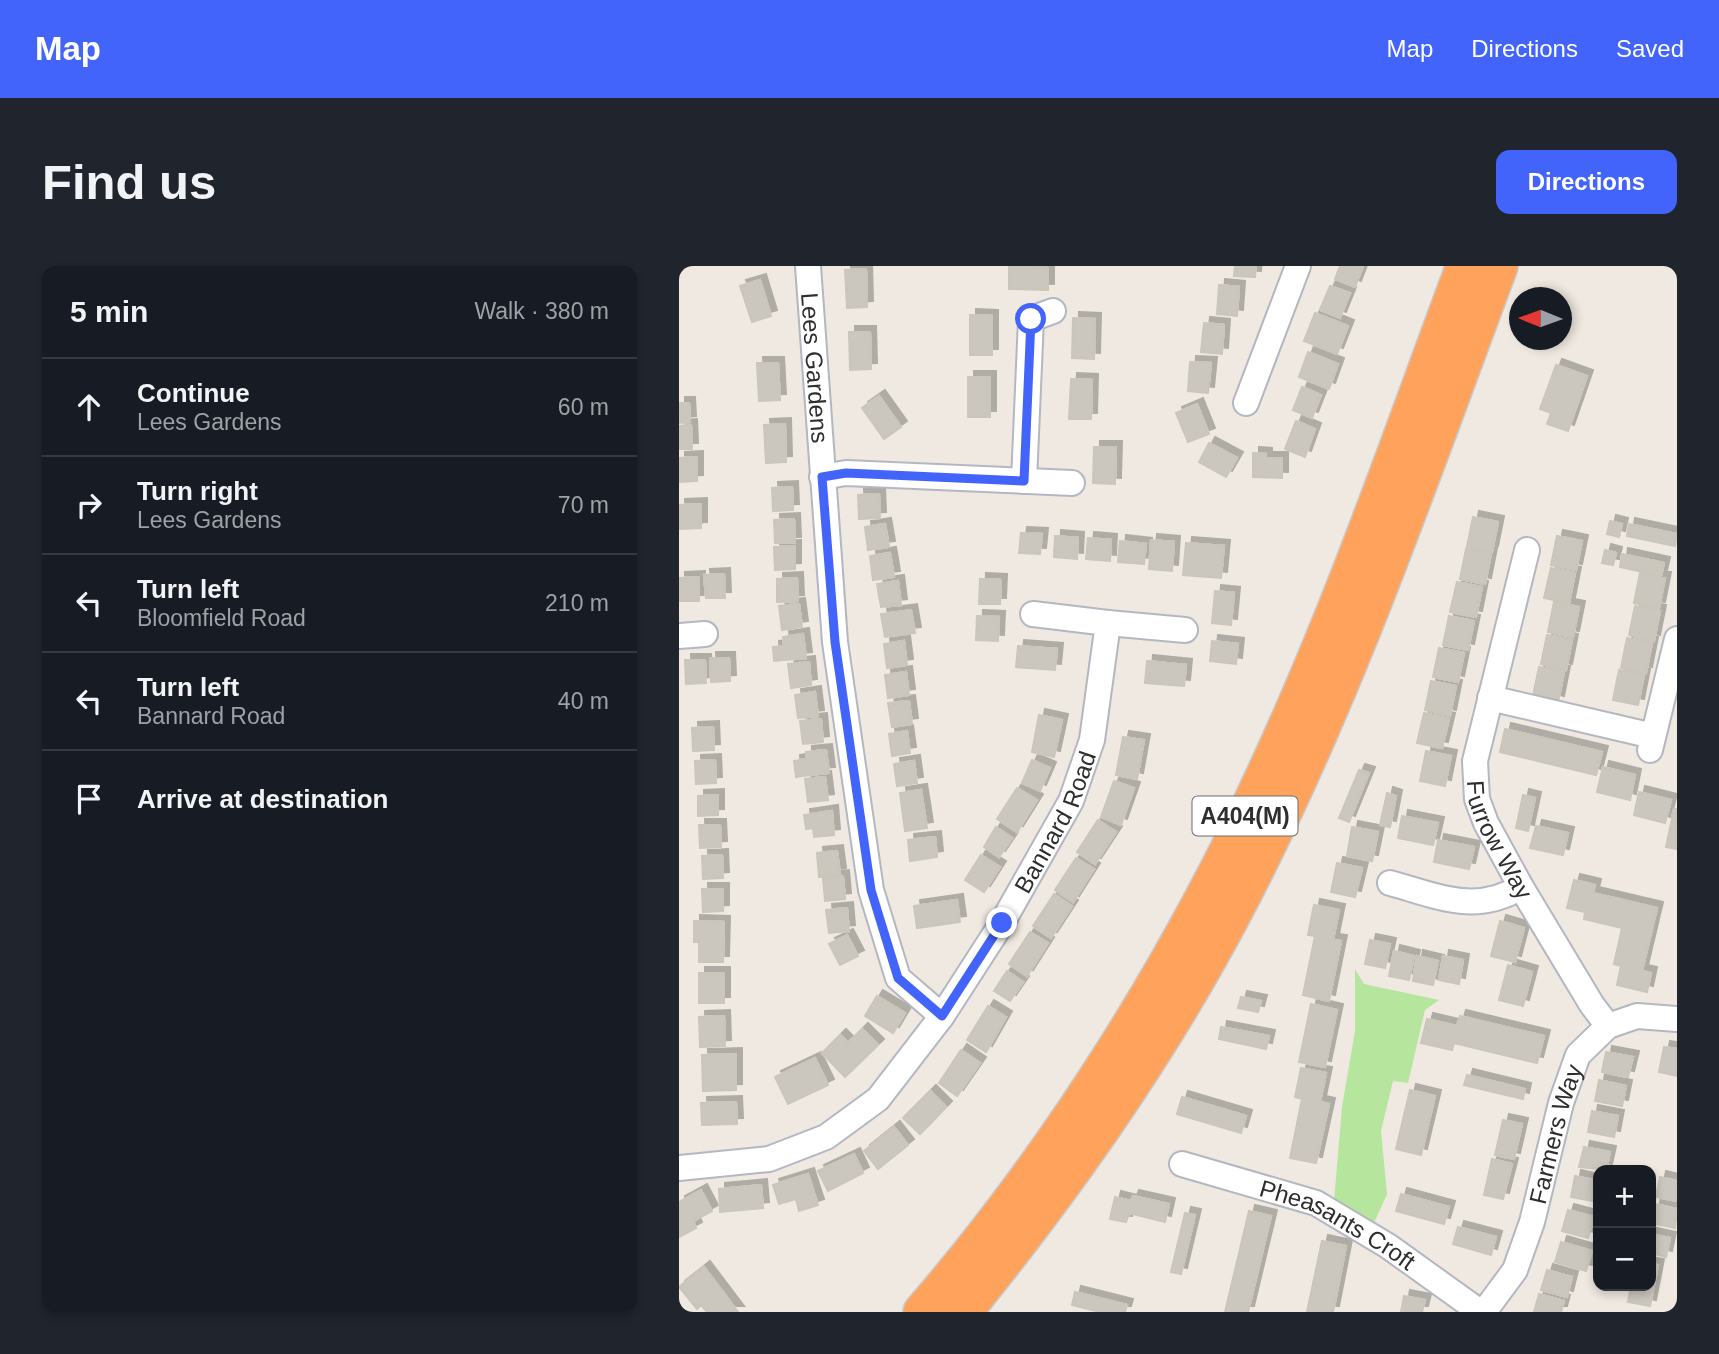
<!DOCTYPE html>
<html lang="en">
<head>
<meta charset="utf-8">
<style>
  body { margin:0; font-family:Helvetica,sans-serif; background:#20242c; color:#f1f3f6 }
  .controls { position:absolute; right:21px; bottom:21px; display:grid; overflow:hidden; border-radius:14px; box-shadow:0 4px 10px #0003 }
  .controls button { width:63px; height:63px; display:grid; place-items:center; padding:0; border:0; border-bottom:2px solid #363941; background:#171b24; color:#f1f3f6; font:35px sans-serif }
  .compass { position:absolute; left:830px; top:21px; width:63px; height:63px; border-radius:50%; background:#171b24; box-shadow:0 4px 10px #0003; rotate:271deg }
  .stop { position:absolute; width:21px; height:21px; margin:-16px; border:5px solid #4264fb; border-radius:50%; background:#fff }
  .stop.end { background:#4264fb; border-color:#fff; box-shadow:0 2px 7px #0008 }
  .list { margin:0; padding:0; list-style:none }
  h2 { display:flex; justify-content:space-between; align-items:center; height:91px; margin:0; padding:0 28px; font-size:30px }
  h2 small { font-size:23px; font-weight:400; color:#9ea1a6 }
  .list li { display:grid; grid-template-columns:46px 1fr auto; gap:21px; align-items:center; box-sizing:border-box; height:98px; padding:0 28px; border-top:2px solid #363941 }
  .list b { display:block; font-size:26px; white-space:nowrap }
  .list p { margin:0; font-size:23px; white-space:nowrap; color:#9ea1a6 }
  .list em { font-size:23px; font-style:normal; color:#9ea1a6 }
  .icon { flex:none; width:38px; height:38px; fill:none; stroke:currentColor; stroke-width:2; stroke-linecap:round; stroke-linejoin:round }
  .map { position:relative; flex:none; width:998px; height:1046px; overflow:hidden; border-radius:14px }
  header { display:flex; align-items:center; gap:42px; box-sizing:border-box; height:98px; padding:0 35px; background:#4264fb; color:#fff }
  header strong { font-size:33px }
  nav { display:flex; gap:38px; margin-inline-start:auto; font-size:24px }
  .intro { display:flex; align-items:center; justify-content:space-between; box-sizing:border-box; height:168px; padding:0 42px }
  h1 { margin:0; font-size:49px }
  .button { padding:18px 32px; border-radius:14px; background:#4264fb; color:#fff; font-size:24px; font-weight:700 }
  main { display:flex; gap:42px; padding:0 42px }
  aside { flex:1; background:#171b24; border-radius:14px; box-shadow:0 4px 10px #0003 }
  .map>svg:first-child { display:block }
</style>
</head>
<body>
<header>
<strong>Map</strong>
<nav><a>Map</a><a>Directions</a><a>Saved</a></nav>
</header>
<div class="intro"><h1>Find us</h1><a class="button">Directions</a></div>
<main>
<aside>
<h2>5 min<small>Walk · 380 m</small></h2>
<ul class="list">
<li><svg class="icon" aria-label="ahead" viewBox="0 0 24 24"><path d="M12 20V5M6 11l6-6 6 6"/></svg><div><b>Continue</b><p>Lees Gardens</p></div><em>60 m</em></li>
<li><svg class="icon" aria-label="right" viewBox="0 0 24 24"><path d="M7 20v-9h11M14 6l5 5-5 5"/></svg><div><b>Turn right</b><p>Lees Gardens</p></div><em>70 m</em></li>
<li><svg class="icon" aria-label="left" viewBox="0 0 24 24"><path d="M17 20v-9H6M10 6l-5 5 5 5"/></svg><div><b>Turn left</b><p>Bloomfield Road</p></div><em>210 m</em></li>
<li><svg class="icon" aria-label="left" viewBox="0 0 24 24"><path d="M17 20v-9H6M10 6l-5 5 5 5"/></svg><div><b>Turn left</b><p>Bannard Road</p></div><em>40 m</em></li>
<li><svg class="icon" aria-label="arrive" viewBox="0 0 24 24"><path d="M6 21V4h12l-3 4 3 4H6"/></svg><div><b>Arrive at destination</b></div></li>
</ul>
</aside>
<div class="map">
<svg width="998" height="1046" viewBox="0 0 998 1046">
  <defs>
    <filter id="shadow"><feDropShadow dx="6" dy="-6" stdDeviation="0" flood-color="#0004"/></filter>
  </defs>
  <rect width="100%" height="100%" fill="#efe9e1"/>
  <path fill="#b6e59e" d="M676,703L685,718L760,734L746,744L729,817L714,815L702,865L708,928L690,968L654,947L663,841L676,765Z"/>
  <path fill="#cbc7bf" stroke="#cbc5ba" stroke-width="2" filter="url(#shadow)" d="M556,0H577L576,11L555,10Z
    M661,0H684L676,21L656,13Z
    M330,1L369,2V24L330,23Z
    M187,3L188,41L168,42L166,4Z
    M81,14L92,50L73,56L61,20Z
    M540,19L560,21L558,50L538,48Z
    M651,20L671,27L661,52L641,44Z
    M636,47L669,60L658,88L625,75Z
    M291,49L313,50V89H291Z
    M394,52L416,53L415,93L393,92Z
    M525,57L545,59L543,88L522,86Z
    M170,66H191L192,103L171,104Z
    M629,86L659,98L650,123L620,111Z
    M511,96L532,97L529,127L509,125Z
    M78,97H99L101,134L80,135Z
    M877,99L908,110L889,165L868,158L872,147L861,143Z
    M289,111H311V151H289Z
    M392,113L413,114L412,153H390Z
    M623,121L642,129L633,152L614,144Z
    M200,130L222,161L205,173L183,142Z
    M0,137H10L11,156L0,157Z
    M518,138L530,168L509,176L497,147Z
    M617,155L636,163L626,191L606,183Z
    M106,158L107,196L87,197L85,159Z
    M12,159L13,183H0V160Z
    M530,177L558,192L547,211L520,196Z
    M415,181H437L436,218L414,217Z
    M574,187L587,188V192H603V212L574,211Z
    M18,191V215L0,216V192Z
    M113,221L114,244L94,245L93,222Z
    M200,228L201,252L180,253L179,229Z
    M22,238V262L1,263L0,239Z
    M794,251L819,256L813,286L788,281Z
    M115,253L116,277H96L95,254Z
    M931,255L943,258L940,271L928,268Z
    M206,258L210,281L189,284L186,261Z
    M950,258L998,268L996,280L948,270Z
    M342,267L363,268L361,288L340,287Z
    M376,270L399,272L398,293L375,291Z
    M878,270L903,275L897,304L872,299Z
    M409,272L432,274L431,295L407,293Z
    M472,274L495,276L493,305L470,303Z
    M441,275L467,278L465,298L439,296Z
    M507,277L545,280L542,312L504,309Z
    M116,280V303L96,304L95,281Z
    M787,283L812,288L806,318L781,313Z
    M926,284L937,287L934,299L923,297Z
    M211,287L215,311L194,314L191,290Z
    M943,288L985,297L982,310L941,301Z
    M872,302L896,307L890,337L865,332Z
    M961,307L986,312L980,342L955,337Z
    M45,308L46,332H27L25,309Z
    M20,311V335H0V312Z
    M118,312L119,335L98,336V313Z
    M301,313L322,314L321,338H300Z
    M219,315L222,339L202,341L198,318Z
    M778,316L803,321L797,351L771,346Z
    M536,325L555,327L552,359L533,357Z
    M875,336L900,341L894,371L869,366Z
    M120,338L123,361L103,364L100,340Z
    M956,340L981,345L975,375L950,369Z
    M232,344L236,367L206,371L202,348Z
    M298,350L320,351L319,375L297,374Z
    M770,350L795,355L789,384L764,379Z
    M124,368L127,392L95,395L94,381L105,380L104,371Z
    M868,369L893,374L887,404L862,398Z
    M948,372L973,377L967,407L942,402Z
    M225,375L228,399L208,402L205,378Z
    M533,375L559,378L557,398L531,395Z
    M339,380L378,383L376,404L337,401Z
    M760,382L785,387L779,416L754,411Z
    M31,392H50L51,415L32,416Z
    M6,394H26L27,417L7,418Z
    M468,395L507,399L505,420L466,417Z
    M130,396L132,419L112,422L109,398Z
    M860,401L885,406L879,436L854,430Z
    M940,404L965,409L959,439L934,434Z
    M227,406L230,429L209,432L206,409Z
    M752,415L777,420L771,450L746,444Z
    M136,426L139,450L119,452L116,429Z
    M230,435L233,458L213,461L209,437Z
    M745,447L770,453L763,482L738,477Z
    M360,449L383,454L375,491L353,486Z
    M142,453L144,476L124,478L121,455Z
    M34,461L35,484L14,485L13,462Z
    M826,463L923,486L917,509L821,486Z
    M228,465L231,487L213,490L210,468Z
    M444,471L465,474L458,513L437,509Z
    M147,484L150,507L117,511L115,495L127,493V486Z
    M747,485L772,490L766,520L741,515Z
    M36,494L37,517L17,518L16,495Z
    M353,494L371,502L361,525L343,517Z
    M235,495L238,517L218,520L215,498Z
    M924,501L956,509L951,534L918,526Z
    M680,504L690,507L670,556L660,552Z
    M146,511L149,534L129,536L126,513Z
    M435,515L455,522L442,559L422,551Z
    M338,522L358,534L338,566L318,553Z
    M242,524L248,562L226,565L221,527Z
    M960,526L992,534L986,557L955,549Z
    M708,527L717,530L711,561L701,559Z
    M39,529V549L19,550V530Z
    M844,529L856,532L849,565L837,562Z
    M995,543H998V583L987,581Z
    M153,545L155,569L135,571L134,562L127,563L125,549Z
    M723,550L759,557L754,579L719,572Z
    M419,554L437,566L416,598L398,586Z
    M20,559H41L42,581L21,582Z
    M857,560L889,567L884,589L851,582Z
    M317,561L333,572L320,591L305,581Z
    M673,561L699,566L693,595L668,590Z
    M256,571L258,591L231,595L229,574Z
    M759,574L795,581L790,603L755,596Z
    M158,585L161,608L140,611L138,587Z
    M43,589L44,612L24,613L23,590Z
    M302,589L321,601L305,626L286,614Z
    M397,592L415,603L394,636L376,624Z
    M658,597L683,602L676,631L652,626Z
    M164,610L166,633L146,635L144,612Z
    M895,614L916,619L914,627L978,642L963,705L972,707L968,726L938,719L942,700L935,698L943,662L905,653L906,646L888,642Z
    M23,623H44V645L24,646Z
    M375,628L393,640L372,672L354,660Z
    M278,634L281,656L238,662L235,640Z
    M635,639L660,644L654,674L662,675L650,735L624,729L636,670L629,669Z
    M168,642L170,665L150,667L147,644Z
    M15,655L45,656L44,696H20V676H15Z
    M821,655L845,662L836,696L812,690Z
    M351,666L369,677L348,710L330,698Z
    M168,669L179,690L161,699L150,678Z
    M691,674L711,678L706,702L686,698Z
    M715,685L735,690L730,714L710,710Z
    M738,690L759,695L754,719L734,715Z
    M764,690L784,694L780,718L760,714Z
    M829,699L853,706L844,740L820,734Z
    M328,705L344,716L331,735L315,725Z
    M20,707H45V737H20Z
    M198,730L226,747L214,767L186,750Z
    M562,731L582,735L579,746L559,742Z
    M632,738L658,744L646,801L620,796Z
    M309,740L327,751L307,786L288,774Z
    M45,750L46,780L21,781L20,751Z
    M781,750L865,770L858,797L775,777L773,784L742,777L748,753L778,760Z
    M542,761L590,770L587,783L540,773Z
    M183,763L199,779L166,811L143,787L161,769L169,777Z
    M985,781L998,783V810L980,806Z
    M282,784L301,797L278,830L260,817Z
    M927,786L954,791L949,811L923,806Z
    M57,788V824L24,825L23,789Z
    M136,792L149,819L109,838L96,811Z
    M622,802L647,807L641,836L650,838L637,897L611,892L623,833L616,831Z
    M788,809L846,823L844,833L785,819Z
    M920,814L947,820L943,840L916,835Z
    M731,824L756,830L742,889L717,883Z
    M251,825L267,841L241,868L224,852Z
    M503,831L567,850L562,867L498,848Z
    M57,836L58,858L23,859L22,837Z
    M913,845L939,850L935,871L909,866Z
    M824,854L843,858L835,893L816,889Z
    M215,861L229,879L199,903L185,885Z
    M905,881L931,886L927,904L900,901Z
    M175,888L184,907L149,925L139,905Z
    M813,893L833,898L824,933L805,929Z
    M129,908L139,939L120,945L117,933L100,938L94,919Z
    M896,910L919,915V936L892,931Z
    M981,911L998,915V935L977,931Z
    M82,919L84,942L41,946L40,923Z
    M22,924L33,945L14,955L17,962L0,971V936Z
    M722,928L770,941L765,958L717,945Z
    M454,930L490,938L486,956L450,947L447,956L431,953L436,931L452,935Z
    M976,938L998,943L996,962L972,957Z
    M889,944L915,951L909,972L883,965Z
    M570,945L592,950L569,1046H546Z
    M506,947L516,949L502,1008L492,1006Z
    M779,961L817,971L812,989L774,978Z
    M972,968L991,972L987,991L972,987Z
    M643,975L667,980L654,1046H628Z
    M882,976L913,985L907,1005L876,996Z
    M972,998L979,999L971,1040L949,1036L952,1020H972Z
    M25,1001L59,1046H28L22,1039L18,1043L0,1021Z
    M868,1004L893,1011L888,1031L862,1024Z
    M396,1026L448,1039L446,1046H421L393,1039Z
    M860,1028L885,1035L882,1046H855Z
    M725,1030L746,1034L743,1046H722Z"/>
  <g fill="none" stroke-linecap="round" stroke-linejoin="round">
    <g stroke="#b4b7c1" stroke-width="28">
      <g id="minor">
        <path id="s1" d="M129,0L156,376L192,624L219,712L263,750"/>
        <path d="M567,137L619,0"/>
        <path d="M143,211L167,207L393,217"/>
        <path d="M345,215L352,53L374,45"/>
        <path id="s2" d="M848,284L796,495L798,533L807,557L842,621L913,739L929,760"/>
        <path d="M429,357L506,364"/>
        <path d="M0,370L26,368"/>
        <path d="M811,432L974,470"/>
        <path d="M971,484L998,373"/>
        <path d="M711,617C759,630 796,649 842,621"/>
        <path id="s3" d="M503,898L637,937L709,980L801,1046"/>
        <path id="s4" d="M0,902L90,893L147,871L199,833L263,750L323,657L392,535L413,474L429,357L354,348"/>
        <path id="s5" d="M805,1046L836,1004L853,956L882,837L899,789L929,760L958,750L998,753"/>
      </g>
    </g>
    <g stroke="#c9c9c9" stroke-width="40">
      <path id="highway" d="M243,1046C386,880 505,688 595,489C668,330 725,163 786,0
        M284,1046C386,921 481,786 556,643C664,437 739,217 820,0"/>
    </g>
    <use href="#minor" stroke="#fff" stroke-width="24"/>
    <use href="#highway" stroke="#ffa35c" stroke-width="37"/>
  </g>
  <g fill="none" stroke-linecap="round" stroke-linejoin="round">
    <path stroke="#4264fb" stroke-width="9" d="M323,657L263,750L219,712L192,624L156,376L143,211L167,207L345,215L352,53"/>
  </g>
  <g text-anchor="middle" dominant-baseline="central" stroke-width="7" stroke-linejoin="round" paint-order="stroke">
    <rect fill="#fff" stroke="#6d6d6d" stroke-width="2" x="513.5" y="530.5" width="105" height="39" rx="5"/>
    <g font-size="23" font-weight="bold" fill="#2e2e2e">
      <text x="566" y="550">A404(M)</text>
    </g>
    <g font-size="24" fill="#2e2e2e" stroke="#fff">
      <text stroke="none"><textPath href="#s1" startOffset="102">Lees Gardens</textPath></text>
      <text stroke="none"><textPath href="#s4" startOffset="546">Bannard Road</textPath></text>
      <text stroke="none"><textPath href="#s2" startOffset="301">Furrow Way</textPath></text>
      <text stroke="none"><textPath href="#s5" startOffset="194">Farmers Way</textPath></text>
      <text stroke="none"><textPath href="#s3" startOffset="168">Pheasants Croft</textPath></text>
    </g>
  </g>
</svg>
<div class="controls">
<button>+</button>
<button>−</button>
</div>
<svg class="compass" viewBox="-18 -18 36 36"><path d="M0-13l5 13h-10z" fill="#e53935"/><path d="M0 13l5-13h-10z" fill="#9ea1a6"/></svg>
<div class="stop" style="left:352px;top:53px"></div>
<div class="stop end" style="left:323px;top:657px"></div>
</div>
</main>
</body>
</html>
